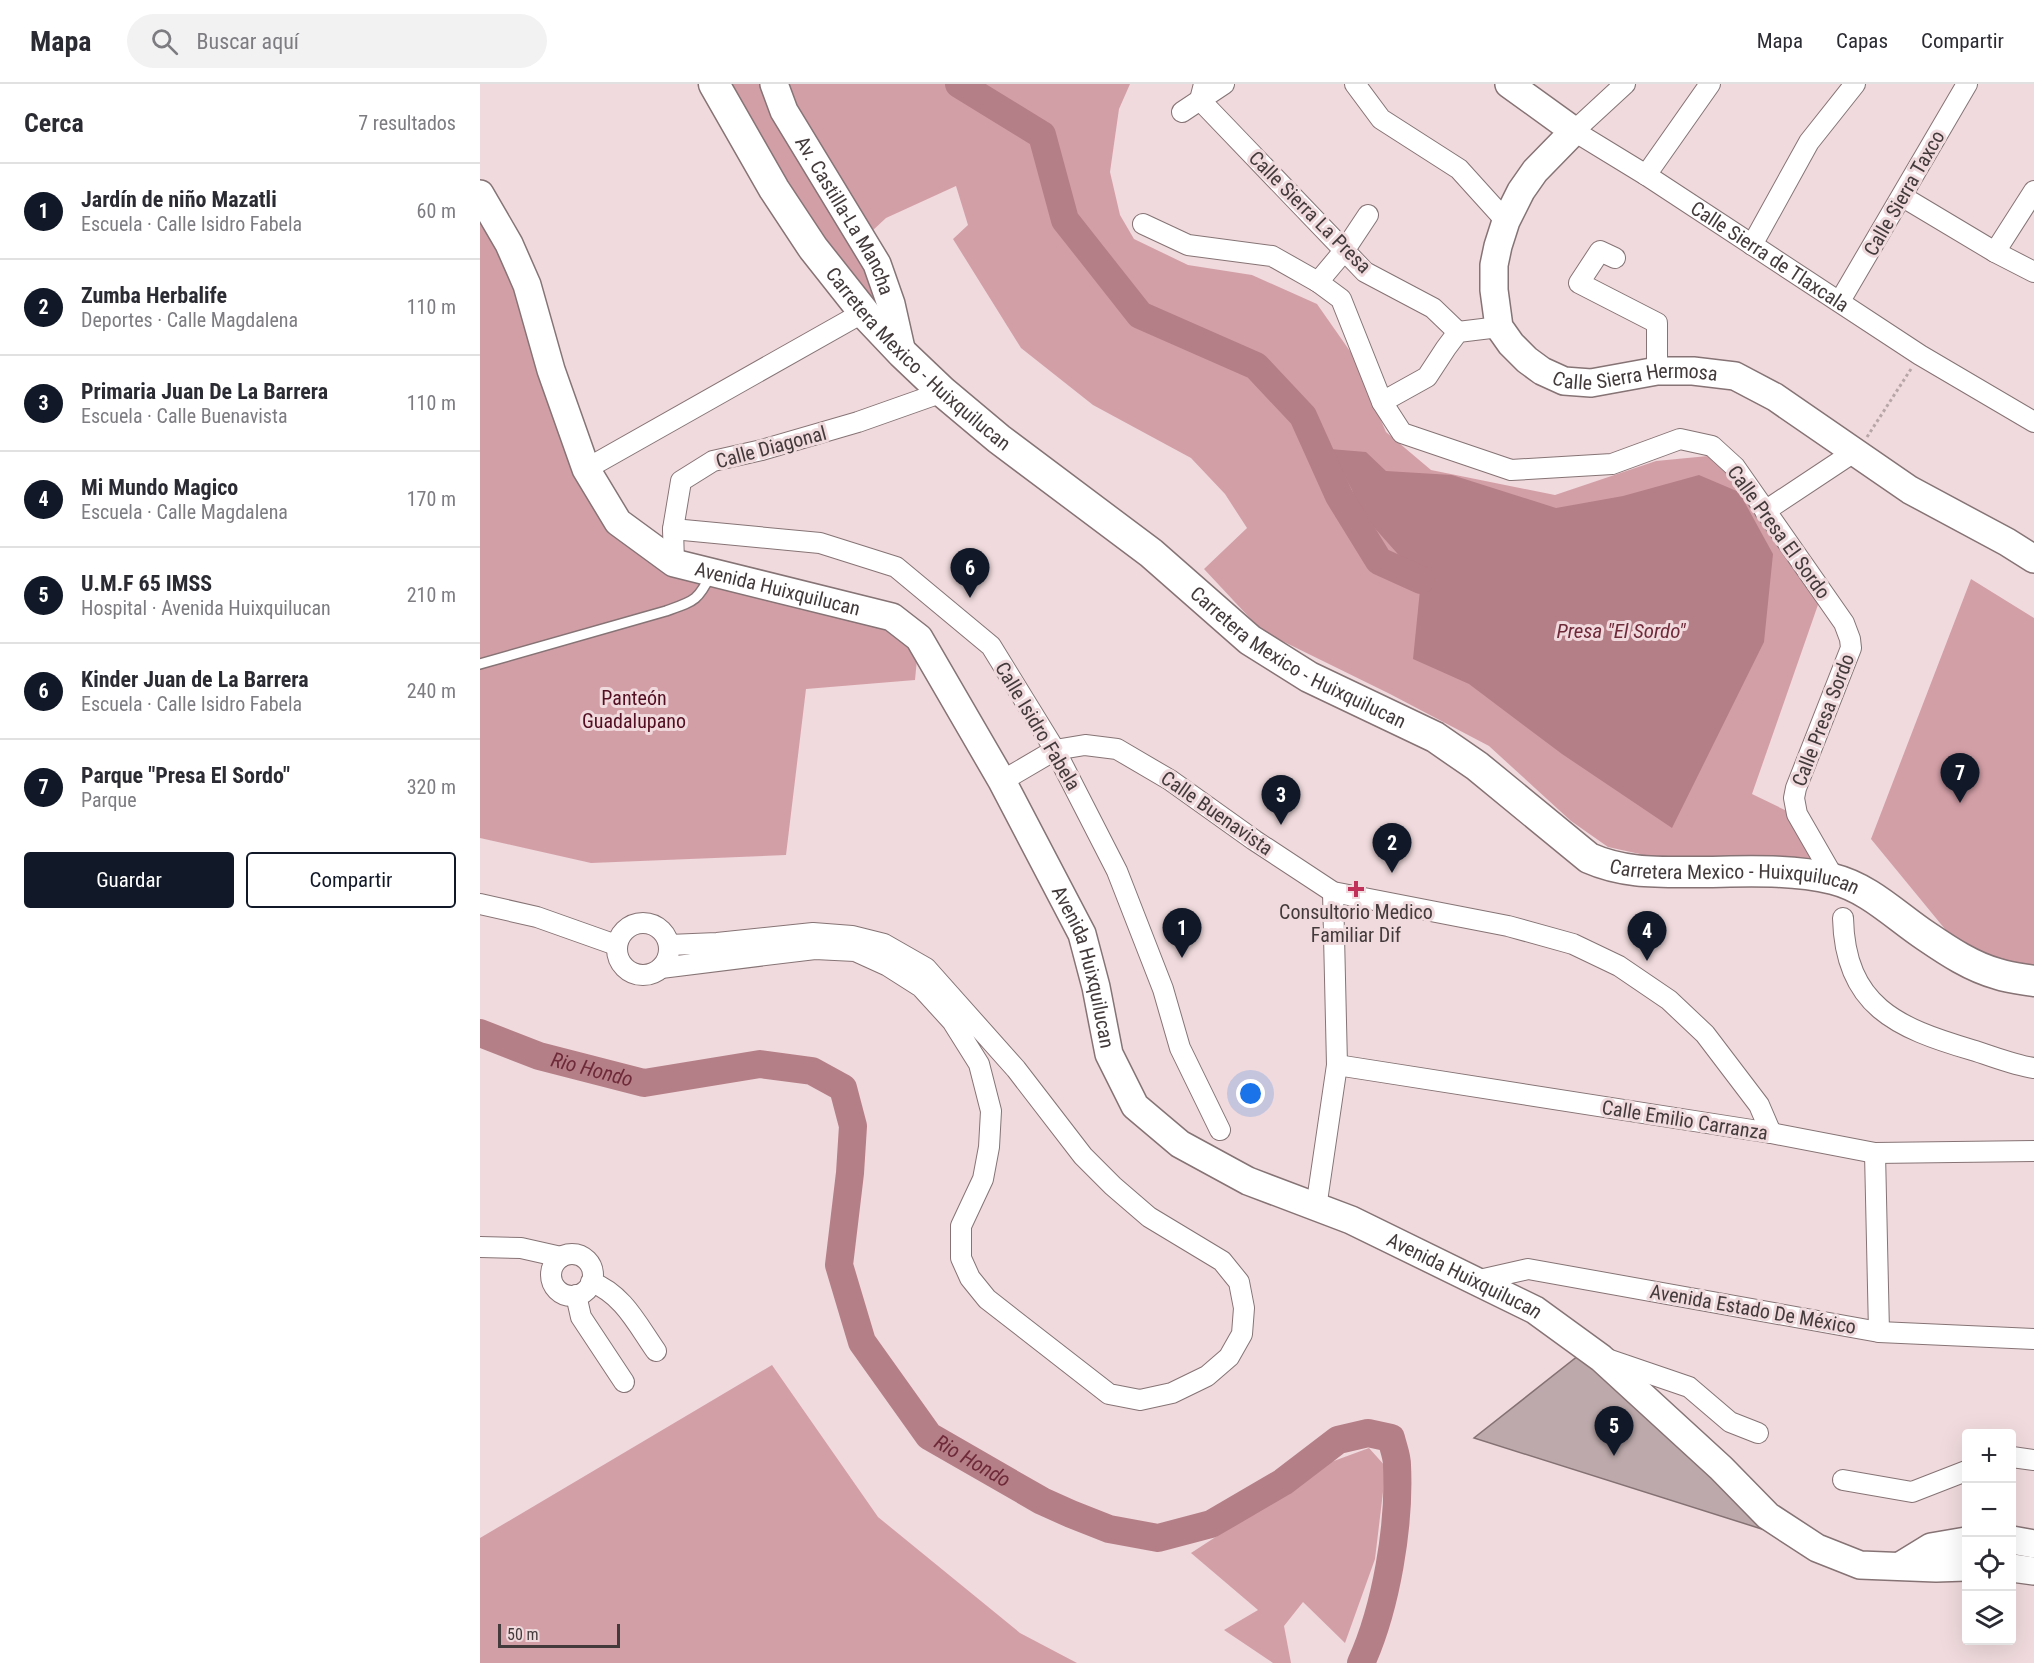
<!DOCTYPE html>
<html lang="es">
<head>
<meta charset="utf-8">
<style>
  body { margin:0; font-family:"Roboto Condensed",sans-serif; background:#f2f2f3; color:#2b2b33 }
  .controls { position:absolute; right:18px; bottom:18px; display:grid; overflow:hidden; border-radius:6px; box-shadow:0 6px 24px #0002 }
  .controls button { width:54px; height:54px; display:grid; place-items:center; padding:0; border:0; border-bottom:2px solid #e1e1e2; background:#fff; color:#2b2b33; font:30px sans-serif }
  .scale { position:absolute; left:18px; bottom:15px; width:122px; box-sizing:border-box; padding-left:6px; border:3px solid #433a3b; border-top:0; font-size:16px; line-height:21px; white-space:nowrap; color:#433a3b; -webkit-text-stroke:4px #f0dadd; paint-order:stroke }
  .you { position:absolute; left:771px; top:1010px; width:21px; height:21px; margin:-15px; border:4px solid #fff; border-radius:50%; background:#1a73e8; box-shadow:0 0 0 9px #1a73e833 }
  .badge { display:grid; place-items:center; width:39px; height:39px; border-radius:50%; background:#111827; color:#fff; font-size:20px; font-weight:700 }
  .pin { position:absolute; translate:-50% -50px; filter:drop-shadow(0 2px 3px #0008) }
  .pin::after { content:''; position:absolute; top:32px; width:21px; height:18px; background:inherit; clip-path:polygon(0 0,100% 0,50% 100%) }
  .list { margin:0; padding:0; list-style:none }
  h2 { display:flex; justify-content:space-between; align-items:center; height:78px; margin:0; padding:0 24px; font-size:26px }
  h2 small { font-size:20px; font-weight:400; color:#7c7c81 }
  .list li { display:grid; grid-template-columns:39px 1fr auto; gap:18px; align-items:center; box-sizing:border-box; height:96px; padding:0 24px; border-top:2px solid #e1e1e2 }
  .list b { display:block; font-size:22px; white-space:nowrap }
  .list p { margin:0; font-size:20px; white-space:nowrap; color:#7c7c81 }
  .list em { font-size:20px; font-style:normal; color:#7c7c81 }
  .actions { display:flex; gap:12px; padding:18px 24px }
  .actions a { flex:1; padding:14px 0; border:2px solid #111827; border-radius:6px; text-align:center; font-size:21px; color:#111827 }
  .actions .main { background:#111827; color:#fff }
  .icon { flex:none; width:33px; height:33px; fill:none; stroke:currentColor; stroke-width:2; stroke-linecap:round; stroke-linejoin:round }
  .map { position:relative; flex:none; width:1554px; height:1579px; overflow:hidden }
  header { display:flex; align-items:center; gap:36px; box-sizing:border-box; height:84px; padding:0 30px; background:#fff; border-bottom:2px solid #e1e1e2 }
  header strong { font-size:28px }
  nav { display:flex; gap:33px; margin-inline-start:auto; font-size:21px }
  .search { width:420px; height:54px; background:#f2f2f3; display:flex; align-items:center; gap:15px; box-sizing:border-box; padding:0 21px; border-radius:33px; color:#7c7c81; font-size:22px }
  main { display:flex }
  aside { flex:1; background:#fff }
  .map>svg:first-child { display:block }
</style>
</head>
<body>
<header>
<strong>Mapa</strong>
<div class="search"><svg class="icon" aria-label="search" viewBox="0 0 24 24"><circle cx="10" cy="10" r="6"/><path d="M15 15l6 6"/></svg>Buscar aquí</div>
<nav><a>Mapa</a><a>Capas</a><a>Compartir</a></nav>
</header>
<main>
<aside>
<h2>Cerca<small>7 resultados</small></h2>
<ul class="list">
<li><span class="badge">1</span><div><b>Jardín de niño Mazatli</b><p>Escuela · Calle Isidro Fabela</p></div><em>60 m</em></li>
<li><span class="badge">2</span><div><b>Zumba Herbalife</b><p>Deportes · Calle Magdalena</p></div><em>110 m</em></li>
<li><span class="badge">3</span><div><b>Primaria Juan De La Barrera</b><p>Escuela · Calle Buenavista</p></div><em>110 m</em></li>
<li><span class="badge">4</span><div><b>Mi Mundo Magico</b><p>Escuela · Calle Magdalena</p></div><em>170 m</em></li>
<li><span class="badge">5</span><div><b>U.M.F 65 IMSS</b><p>Hospital · Avenida Huixquilucan</p></div><em>210 m</em></li>
<li><span class="badge">6</span><div><b>Kinder Juan de La Barrera</b><p>Escuela · Calle Isidro Fabela</p></div><em>240 m</em></li>
<li><span class="badge">7</span><div><b>Parque &quot;Presa El Sordo&quot;</b><p>Parque</p></div><em>320 m</em></li>
</ul>
<div class="actions"><a class="main">Guardar</a><a>Compartir</a></div>
</aside>
<div class="map">
<svg width="1554" height="1579" viewBox="0 0 1554 1579">
  <rect width="100%" height="100%" fill="#f0dadd"/>
  <path fill="#d39fa7" d="M248,0H650L639,25L630,88L640,131L654,155L708,181L772,191L837,220L872,270L906,348L951,386L1075,411L1176,377L1228,372L1245,387L1301,465L1340,515L1272,710L1309,728L1337,780L1187,776L1128,763L1091,737L1009,662L910,610L782,547L724,485L767,444L745,410L711,374L613,321L541,264L473,155L488,141L476,102L406,134L376,162L408,240L301,105Z
    M0,110L106,385L194,479L439,554L435,596L326,605L306,771L111,779L0,754Z
    M1491,495L1554,534V892L1483,867L1391,755Z
    M292,1281L398,1433L540,1549L597,1579H0V1454Z
    M889,1364L906,1383L895,1475L865,1559L823,1518L804,1542L811,1579H793L744,1546L778,1526L711,1469L851,1378Z"/>
  <path fill="#b57f87" d="M850,365L886,368L906,387L972,391L1076,424L1143,412L1219,391L1259,408L1293,470L1284,558L1192,744L1082,670L989,600L933,575L941,496L883,431L871,404Z"/>
  <g fill="none" stroke-linecap="round" stroke-linejoin="round">
    <g stroke="#b57f87" stroke-width="28">
      <path d="M479,0L562,51L585,136L660,231L776,282L823,332L859,412L899,477L941,496"/>
      <path id="s1" d="M0,949L59,972L164,999L280,980L332,987L363,1004L373,1042L370,1089L359,1181L382,1258L449,1352L562,1417L591,1430L629,1445L678,1454L731,1440L803,1398L858,1356L888,1349L911,1354C913,1363 917,1372 917,1381C920,1442 906,1524 881,1579"/>
    </g>
  </g>
  <path fill="#bda9ab" stroke="#847173" stroke-width="1.5" d="M1108,1264L1288,1447L994,1354Z"/>
  <g fill="none" stroke-linecap="round" stroke-linejoin="round">
    <g stroke="#867375" stroke-width="12">
      <path id="lane" d="M0,580L186,527C214,517 218,517 231,490"/>
    </g>
    <g stroke="#867375" stroke-width="22">
      <g id="street">
        <path d="M724,0L720,16L885,188L953,224L978,248"/>
        <path d="M875,0L901,35L979,85L1026,137"/>
        <path id="s2" d="M1145,0L1094,47L1166,91L1440,271L1554,338"/>
        <path d="M702,28L744,0"/>
        <path d="M1166,91L1230,0"/>
        <path d="M1423,113L1515,168L1554,188"/>
        <path d="M663,140L708,161L792,172L838,198L861,215L902,318L922,349L1031,386L1132,380L1200,355L1232,362L1255,383L1364,539L1370,555L1371,564L1316,704L1314,714L1317,730L1355,796"/>
        <path d="M1272,161L1329,58L1375,0"/>
        <path d="M1515,168L1554,107"/>
        <path d="M1135,174L1120,167L1099,199L1177,239V287"/>
        <path d="M838,198L864,167L888,131"/>
        <path d="M1360,217L1487,0"/>
        <path d="M902,318L947,293L966,264L978,248L1019,243"/>
        <path d="M106,385L384,228"/>
        <path d="M1285,427L1374,368"/>
        <path d="M193,445L340,459L416,483L511,562L575,666L637,787L683,905L700,964L740,1046"/>
        <path d="M194,479L193,445L201,397L233,377L282,366L378,338L463,308"/>
        <path d="M522,697L575,666L605,661L637,665L690,696L774,756L853,808L1028,842L1093,860L1139,882L1189,916L1225,950L1279,1021L1291,1049"/>
        <path d="M0,820L57,833L136,861"/>
        <path d="M1363,834C1365,922 1417,944 1492,966C1512,972 1533,981 1554,984"/>
        <circle cx="163" cy="865" r="26"/>
        <path d="M181,884L335,865L375,867L408,882L441,903L472,937L499,980L511,1027L509,1063L503,1095L481,1142V1174L490,1194L507,1215L629,1310L660,1316L692,1309L727,1292L749,1273L762,1250L764,1224L759,1198L742,1177L669,1133L633,1102L603,1072L536,985L446,884L404,860L372,852L333,849L237,859L189,861"/>
        <path d="M857,981L1291,1049L1395,1069L1554,1067"/>
        <path d="M1395,1069L1399,1248"/>
        <path d="M836,1124L857,981L853,808"/>
        <path d="M0,1163L41,1164L81,1173"/>
        <circle cx="92" cy="1191" r="21"/>
        <path d="M995,1197L1048,1185L1399,1248L1554,1255"/>
        <path d="M111,1198C143,1210 157,1240 176,1267"/>
        <path d="M96,1211L101,1233L144,1298"/>
        <path d="M1127,1275L1209,1303L1250,1338L1278,1349"/>
        <path d="M1532,1373L1554,1376"/>
        <path d="M1363,1396L1432,1408L1486,1387"/>
      </g>
    </g>
    <g stroke="#867375" stroke-width="30">
      <g id="secondary">
        <path id="s3" d="M294,0L304,27L397,180L411,220L422,269"/>
        <path id="s4" d="M1029,0L1094,47L1055,87L1041,107L1026,137L1018,162L1014,181V206L1019,243L1031,260L1047,276L1062,287L1084,297L1111,299L1177,287H1213L1255,292L1295,313L1430,406L1527,458L1554,475"/>
        <path id="s5" d="M0,110L29,160L47,201L71,286L106,385L138,438L194,479L412,533L439,554L522,697L602,850L616,903L629,970L655,1022L700,1060L768,1097L871,1136L1055,1226L1121,1274L1241,1384L1288,1432L1337,1464L1380,1481L1456,1484L1486,1483"/>
        <path d="M1532,1456L1554,1460"/>
        <path d="M1420,1482L1451,1463L1486,1457"/>
        <path d="M1532,1484L1554,1487"/>
      </g>
    </g>
    <g stroke="#867375" stroke-width="33">
      <g id="primary">
        <path id="s6" d="M234,0L294,105L333,164L386,231L422,269L463,308L519,355L671,469L770,556L829,593L955,653L997,682L1109,774C1143,789 1175,788 1212,788C1259,788 1307,784 1353,795C1389,804 1416,832 1446,852C1468,867 1492,883 1518,890C1530,894 1542,895 1554,897"/>
      </g>
    </g>
    <path stroke="#b7a6a8" stroke-width="3" stroke-dasharray="3 3" stroke-linecap="butt" d="M1387,353L1431,285"/>
    <use href="#lane" stroke="#fff" stroke-width="9"/>
    <use href="#street" stroke="#fff" stroke-width="20"/>
    <use href="#secondary" stroke="#fff" stroke-width="27"/>
    <use href="#primary" stroke="#fff" stroke-width="30"/>
  </g>
  <path fill="#c03059" stroke="#f0dadd" stroke-width="2" d="M873 796h6v6h6v6h-6v6h-6v-6h-6v-6h6z"/>
  <g text-anchor="middle" dominant-baseline="central" stroke-width="6" stroke-linejoin="round" paint-order="stroke">
    <g font-size="20" fill="#433a3b" stroke="#f0dadd">
      <text transform="translate(1424 109) rotate(-60)">Calle Sierra Taxco</text>
      <text transform="translate(830 128) rotate(45)">Calle Sierra La Presa</text>
      <text stroke="none"><textPath href="#s3" startOffset="150">Av. Castilla-La Mancha</textPath></text>
      <text stroke="none"><textPath href="#s2" startOffset="302">Calle Sierra de Tlaxcala</textPath></text>
      <text stroke="none"><textPath href="#s6" startOffset="345">Carretera Mexico - Huixquilucan</textPath></text>
      <text stroke="none"><textPath href="#s4" startOffset="460">Calle Sierra Hermosa</textPath></text>
      <text transform="translate(291 363) rotate(-15)">Calle Diagonal</text>
      <text transform="translate(1299 448) rotate(54)">Calle Presa El Sordo</text>
      <text stroke="none"><textPath href="#s5" startOffset="534">Avenida Huixquilucan</textPath></text>
      <text stroke="none"><textPath href="#s6" startOffset="831">Carretera Mexico - Huixquilucan</textPath></text>
      <text transform="translate(1343 636) rotate(-69)">Calle Presa Sordo</text>
      <text transform="translate(558 642) rotate(59)">Calle Isidro Fabela</text>
      <text transform="translate(737 729) rotate(35)">Calle Buenavista</text>
      <text stroke="none"><textPath href="#s6" startOffset="1334">Carretera Mexico - Huixquilucan</textPath></text>
      <text stroke="none"><textPath href="#s5" startOffset="1056">Avenida Huixquilucan</textPath></text>
      <text transform="translate(1205 1036) rotate(9)">Calle Emilio Carranza</text>
      <text stroke="none"><textPath href="#s5" startOffset="1578">Avenida Huixquilucan</textPath></text>
      <text transform="translate(1273 1225) rotate(10)">Avenida Estado De México</text>
    </g>
    <g font-size="20" fill="#520e22" stroke="#f0dadd">
      <text x="154" y="614">Panteón<tspan x="154" dy="23">Guadalupano</tspan></text>
    </g>
    <g font-size="20" fill="#433a3b" stroke="#f0dadd">
      <text x="876" y="828">Consultorio Medico<tspan x="876" dy="23">Familiar Dif</tspan></text>
    </g>
    <g font-size="21" font-style="italic" fill="#6f2a39" stroke="#f0dadd">
      <text x="1141" y="547">Presa "El Sordo"</text>
      <text stroke="none"><textPath href="#s1" startOffset="118">Rio Hondo</textPath></text>
      <text stroke="none"><textPath href="#s1" startOffset="802">Rio Hondo</textPath></text>
    </g>
  </g>
</svg>
<div class="controls">
<button>+</button>
<button>−</button>
<button><svg class="icon" aria-label="locate" viewBox="0 0 24 24"><circle cx="12" cy="12" r="6"/><path d="M12 2v4M12 18v4M2 12h4M18 12h4"/></svg></button>
<button><svg class="icon" aria-label="layers" viewBox="0 0 24 24"><path d="M12 4l9 5-9 5-9-5zM3 14l9 5 9-5"/></svg></button>
</div>
<div class="scale">50 m</div>
<div class="you"></div>
<div class="pin badge" style="left:702px;top:874px">1</div>
<div class="pin badge" style="left:912px;top:789px">2</div>
<div class="pin badge" style="left:801px;top:741px">3</div>
<div class="pin badge" style="left:1167px;top:877px">4</div>
<div class="pin badge" style="left:1134px;top:1372px">5</div>
<div class="pin badge" style="left:490px;top:514px">6</div>
<div class="pin badge" style="left:1480px;top:719px">7</div>
</div>
</main>
</body>
</html>
